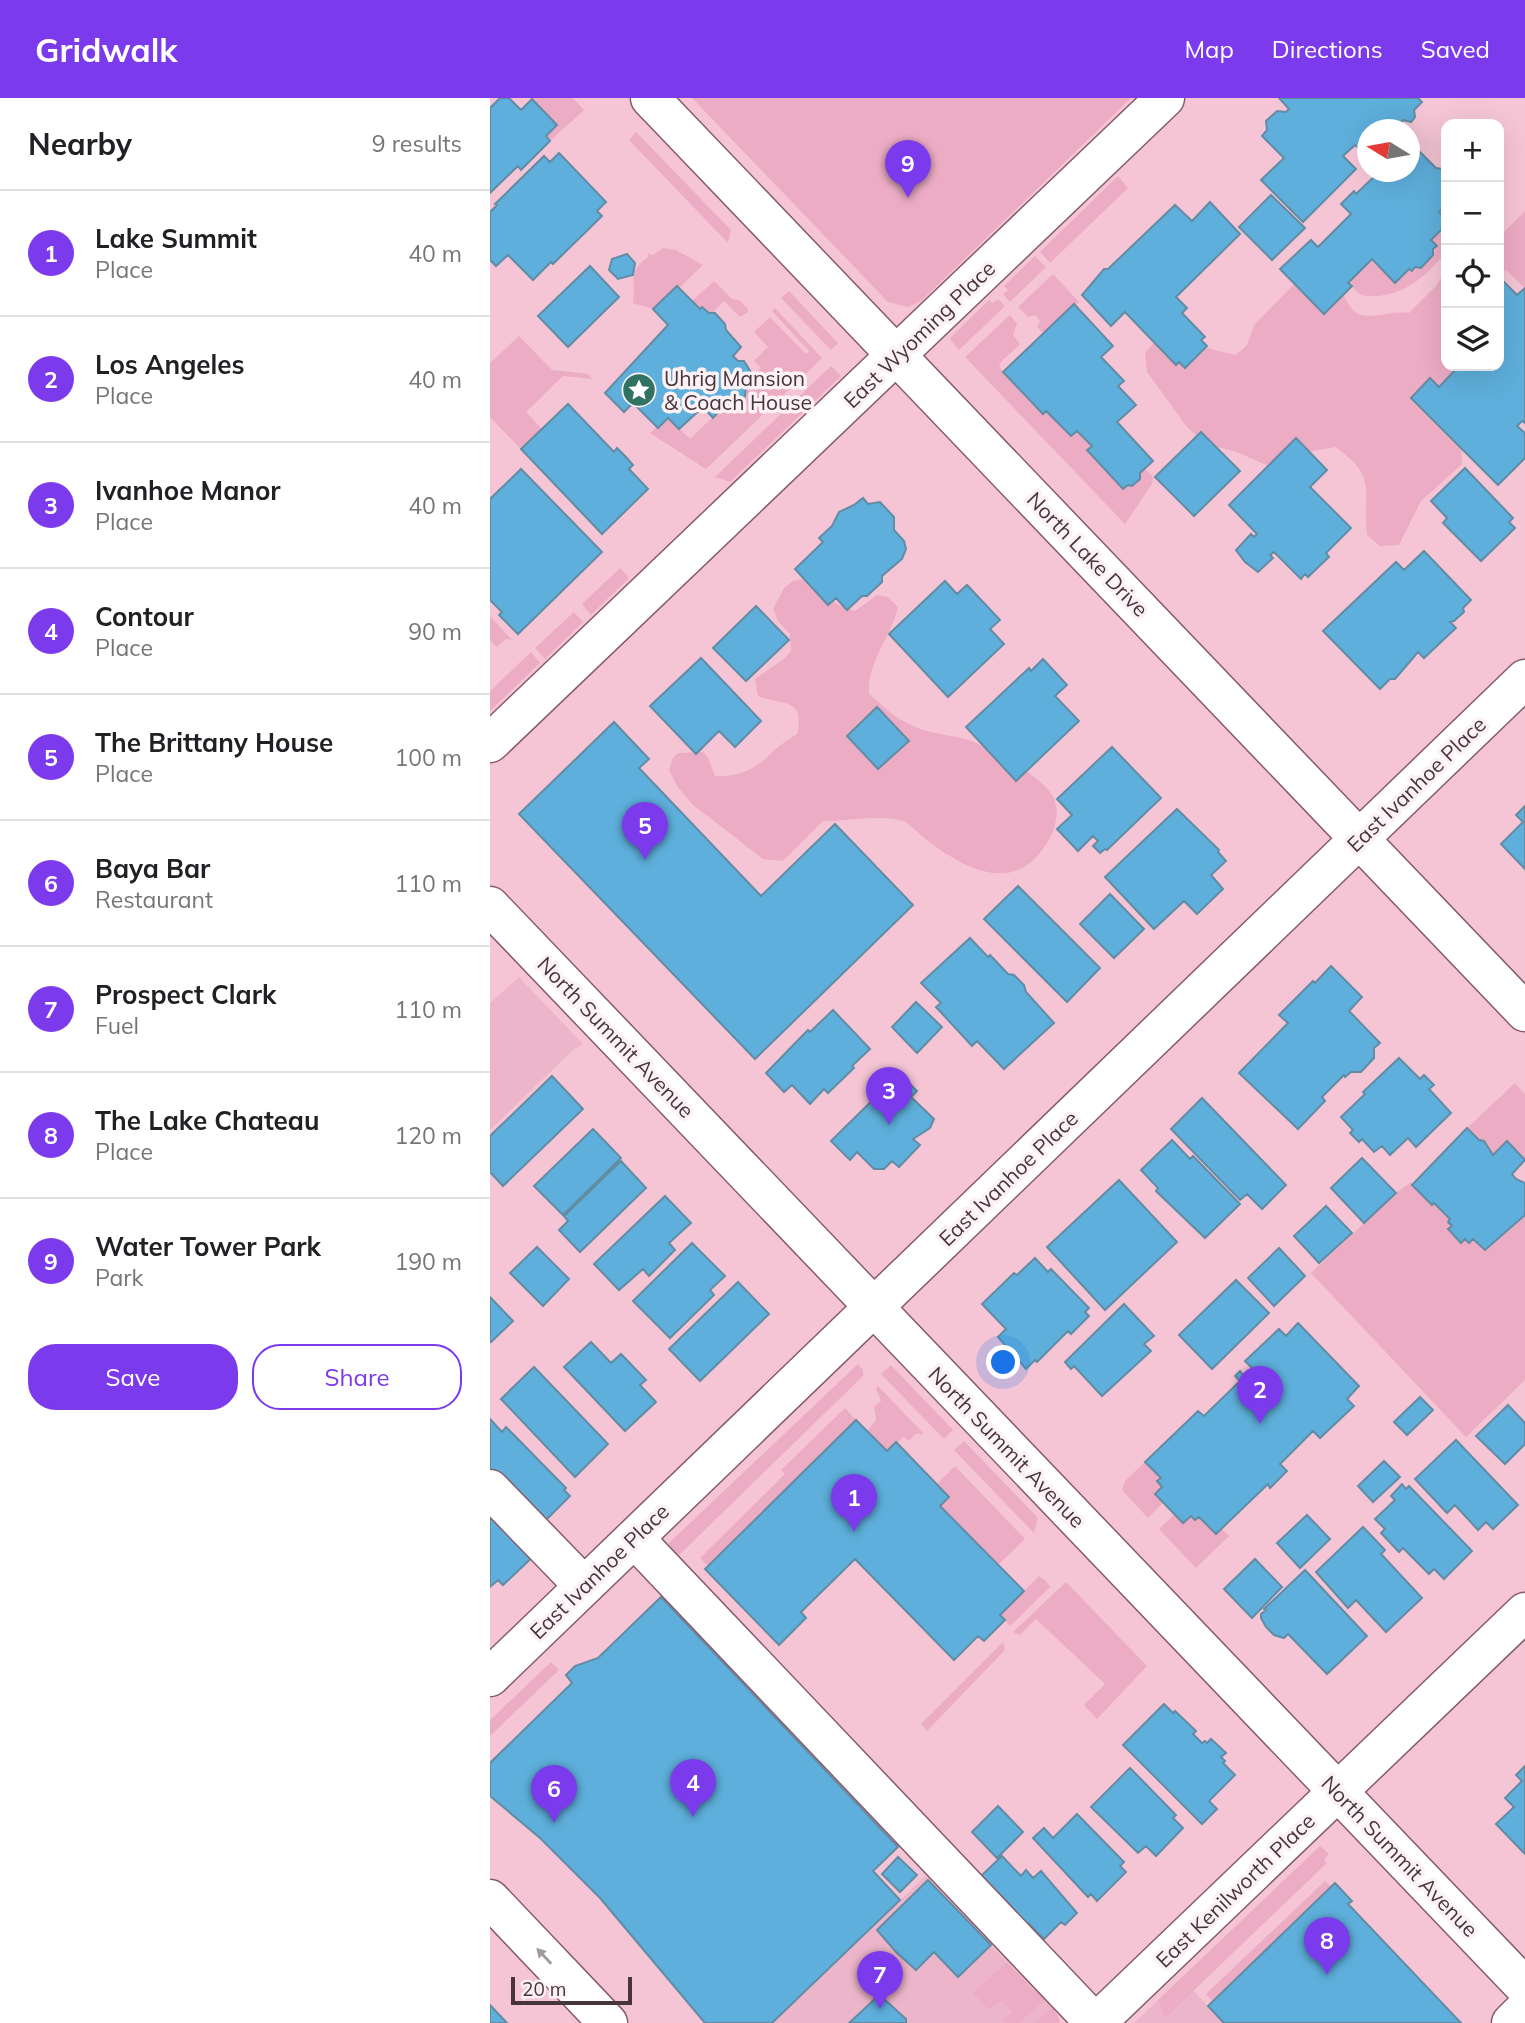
<!DOCTYPE html>
<html lang="en">
<head>
<meta charset="utf-8">
<style>
  body { margin:0; font-family:Mulish,sans-serif; background:#f2f2f2; color:#202124 }
  .controls { position:absolute; right:21px; top:21px; display:grid; overflow:hidden; border-radius:14px; box-shadow:0 7px 28px #0002 }
  .controls button { width:63px; height:63px; display:grid; place-items:center; padding:0; border:0; border-bottom:2px solid #e0e0e0; background:#fff; color:#202124; font:35px sans-serif }
  .compass { position:absolute; left:867px; top:21px; width:63px; height:63px; border-radius:50%; background:#fff; box-shadow:0 7px 28px #0002; rotate:281deg }
  .scale { position:absolute; left:21px; bottom:18px; width:121px; box-sizing:border-box; padding-left:7px; border:4px solid #48353c; border-top:0; font-size:19px; line-height:24px; white-space:nowrap; color:#48353c; -webkit-text-stroke:5px #fcf2f5; paint-order:stroke }
  .you { position:absolute; left:514px; top:1265px; width:24px; height:24px; margin:-18px; border:5px solid #fff; border-radius:50%; background:#1a73e8; box-shadow:0 0 0 10px #1a73e833 }
  .badge { display:grid; place-items:center; width:46px; height:46px; border-radius:50%; background:#7c3aed; color:#fff; font-size:23px; font-weight:700 }
  .pin { position:absolute; translate:-50% -58px; filter:drop-shadow(0 2px 4px #0008) }
  .pin::after { content:''; position:absolute; top:37px; width:24px; height:21px; background:inherit; clip-path:polygon(0 0,100% 0,50% 100%) }
  .list { margin:0; padding:0; list-style:none }
  h2 { display:flex; justify-content:space-between; align-items:center; height:91px; margin:0; padding:0 28px; font-size:30px }
  h2 small { font-size:23px; font-weight:400; color:#757577 }
  .list li { display:grid; grid-template-columns:46px 1fr auto; gap:21px; align-items:center; box-sizing:border-box; height:126px; padding:0 28px; border-top:2px solid #e0e0e0 }
  .list b { display:block; font-size:26px; white-space:nowrap }
  .list p { margin:0; font-size:23px; white-space:nowrap; color:#757577 }
  .list em { font-size:23px; font-style:normal; color:#757577 }
  .actions { display:flex; gap:14px; padding:21px 28px }
  .actions a { flex:1; padding:16px 0; border:2px solid #7c3aed; border-radius:28px; text-align:center; font-size:24px; color:#7c3aed }
  .actions .main { background:#7c3aed; color:#fff }
  .icon { flex:none; width:38px; height:38px; fill:none; stroke:currentColor; stroke-width:2; stroke-linecap:round; stroke-linejoin:round }
  .map { position:relative; flex:none; width:1035px; height:1925px; overflow:hidden }
  header { display:flex; align-items:center; gap:42px; box-sizing:border-box; height:98px; padding:0 35px; background:#7c3aed; color:#fff }
  header strong { font-size:33px }
  nav { display:flex; gap:38px; margin-inline-start:auto; font-size:24px }
  main { display:flex }
  aside { flex:1; background:#fff }
  .map>svg:first-child { display:block }
</style>
</head>
<body>
<header>
<strong>Gridwalk</strong>
<nav><a>Map</a><a>Directions</a><a>Saved</a></nav>
</header>
<main>
<aside>
<h2>Nearby<small>9 results</small></h2>
<ul class="list">
<li><span class="badge">1</span><div><b>Lake Summit</b><p>Place</p></div><em>40 m</em></li>
<li><span class="badge">2</span><div><b>Los Angeles</b><p>Place</p></div><em>40 m</em></li>
<li><span class="badge">3</span><div><b>Ivanhoe Manor</b><p>Place</p></div><em>40 m</em></li>
<li><span class="badge">4</span><div><b>Contour</b><p>Place</p></div><em>90 m</em></li>
<li><span class="badge">5</span><div><b>The Brittany House</b><p>Place</p></div><em>100 m</em></li>
<li><span class="badge">6</span><div><b>Baya Bar</b><p>Restaurant</p></div><em>110 m</em></li>
<li><span class="badge">7</span><div><b>Prospect Clark</b><p>Fuel</p></div><em>110 m</em></li>
<li><span class="badge">8</span><div><b>The Lake Chateau</b><p>Place</p></div><em>120 m</em></li>
<li><span class="badge">9</span><div><b>Water Tower Park</b><p>Park</p></div><em>190 m</em></li>
</ul>
<div class="actions"><a class="main">Save</a><a>Share</a></div>
</aside>
<div class="map">
<svg width="1035" height="1925" viewBox="0 0 1035 1925">
  <rect width="100%" height="100%" fill="#f5c5d6"/>
  <path fill="#edb5ca" d="M29,879L93,946L83,952L0,1032V905Z
    M435,1778L544,1892L547,1891L563,1909L570,1923L568,1925H282Z
    M691,1880L734,1925H644Z"/>
  <path fill="#ecacc4" d="M38,0H83L94,12L60,43L56,38L42,1Z
    M202,0H641L431,203L418,209L398,204Z
    M146,34L241,132L238,145L139,42Z
    M628,78L638,90L560,165L550,154Z
    M1035,113V190L1016,172L1009,179V139Z
    M956,127V154C938,176 917,196 887,198C881,198 875,199 870,196C866,194 862,188 858,185L882,161L905,185L919,171L922,173L925,169L931,170L943,157L947,148L941,142Z
    M173,150L186,152L213,167L189,190L187,188L163,211L143,205C146,182 137,175 159,158L157,155L163,157Z
    M545,158L556,169L520,204L513,196L518,192L514,188Z
    M956,170V268H969L949,289L940,280L933,287L940,294L971,346L972,366L931,403L909,447L890,448L877,437C872,392 889,381 846,349L822,353L776,367L747,354L716,346L697,329L657,274L655,255L669,239C696,242 720,252 746,257L757,247L764,227L812,178L850,191C854,197 857,205 862,211C874,226 902,211 919,215L947,187Z
    M563,176L589,204L585,208L583,206L553,235L547,229L550,223L546,217L538,219L528,209Z
    M224,183L242,201L249,202L258,211V214L250,219L234,203L222,215L212,209L210,211L202,203Z
    M299,193L348,245L341,252L291,200Z
    M508,201L515,208L469,252L460,241L462,238L499,202L503,205Z
    M285,210L332,260L216,371L160,335L178,320L200,341L229,313H241L255,298L256,287L271,270L264,263L278,249L264,234L280,219L316,256L319,253L282,213Z
    M520,217L527,226L523,237L530,246L511,264L509,268L513,274L552,316L556,313L581,338L587,333L602,348L598,353L633,391L638,387L642,388L650,381V375L655,371L663,379L662,386L635,426L475,259Z
    M29,238L62,272L98,276L102,281L73,278L36,314L52,331L31,351L0,319V265Z
    M341,268L351,278L240,384L225,379Z
    M130,470L139,480L101,517L92,506Z
    M319,480L335,493L348,507L365,513L387,497L398,499L408,509C400,542 378,561 379,596C391,606 403,618 417,625C437,636 458,636 478,642C500,649 556,680 564,701C571,718 563,737 553,751C520,798 469,767 434,740C427,734 420,726 413,723C394,716 355,723 333,723L293,763L273,761L202,706L187,688L179,672L183,660L188,655L213,654L218,660L225,678C271,679 273,655 307,636C316,599 292,608 268,598L265,581L294,561L301,553L300,536L288,523L283,511L294,490L303,483Z
    M84,514L93,524L55,561L45,550Z
    M0,518L22,542L16,541L7,549L0,542Z
    M41,554L50,565L0,613V593Z
    M1025,985L1035,996V1062L1017,1043L1003,1057L994,1043L989,1042L977,1030Z
    M921,1084L942,1107L944,1105L960,1121L958,1124L962,1128L958,1131L971,1144L975,1141L979,1145L983,1141L994,1152L1035,1117V1282L976,1339L821,1175L906,1095Z
    M368,1266L373,1272V1278L185,1461L179,1445Z
    M401,1267L463,1332L454,1341L391,1276Z
    M388,1288L434,1336H425L419,1343L414,1339L397,1353L377,1334L386,1322L384,1309L391,1303L386,1291Z
    M355,1310L366,1322L218,1468L210,1460L295,1376L291,1372Z
    M474,1343L548,1420L544,1435L464,1352Z
    M655,1364L671,1380L667,1383L672,1389L665,1396L673,1405L658,1420L632,1392L635,1383Z
    M465,1368L535,1441L508,1467L450,1408L459,1398L447,1386Z
    M685,1416L701,1418L705,1422L709,1419L726,1436L732,1431L739,1438L706,1470L669,1431Z
    M549,1478L555,1482L560,1489L520,1528L510,1517Z
    M576,1484L657,1568L607,1621L594,1607L615,1586L546,1521L530,1537L523,1534Z
    M513,1544L515,1552L437,1633L431,1626Z
    M61,1564L69,1572L0,1638V1622Z
    M830,1748L839,1756L834,1762L837,1765L675,1920L668,1902Z
    M835,1783L842,1789L722,1903L716,1896Z
    M517,1864L544,1892L547,1891L556,1901L529,1925L511,1924L522,1914L512,1902L499,1912L483,1895Z
    M563,1909L570,1923L568,1925H545Z"/>
  <path fill="#5eafdb" stroke="#628ca4" stroke-width="2" d="M10,0H19L31,12L42,1L67,27L56,38L60,43L31,72L28,68L0,95V10Z
    M789,0H928L932,4L924,12L925,19L921,24L913,22L906,32H878V58L865,47L853,58L866,71L813,124L771,82L794,60L772,38L777,32L776,23L787,13L796,14L799,11Z
    M926,50L946,70L953,71L956,76V106L949,114L956,122V127L941,142L947,148L943,151V157L931,170L925,169L922,173L919,171L905,185L882,161L858,185L862,188L834,216L790,171L821,142L828,149L861,116L851,106L864,93L866,96L889,74H920V57Z
    M69,55L116,104L107,113L112,118L63,166L61,164L43,182L18,157L6,168L0,162V114L7,107L5,106L54,58L60,64Z
    M781,97L815,130L782,162L749,129Z
    M720,104L750,136L686,199L697,210L692,215L715,239L711,242L717,248L695,270L689,264L686,267L635,214L621,228L592,197L614,171H618L685,107L702,123Z
    M137,156L145,165L143,177L128,181L119,172L122,161Z
    M100,168L129,199L78,249L48,218Z
    M1009,179L1027,197L1035,190V325L1032,323L1027,328L1035,335V360L1008,387L921,300L940,280L949,289L969,268H1009Z
    M187,188L210,211L212,209L219,215H225L235,226L236,232L251,249L243,258L248,263H254L264,279L256,287L255,298L241,314L229,313L223,320L213,309L189,331L178,320L168,330L143,305L134,314L115,295L178,227L163,211Z
    M584,206L623,248L611,259L634,283L628,288L646,307L627,324L663,363L650,375V381L642,388L638,387L633,391L597,352L602,348L587,333L581,338L556,313L553,316L513,274Z
    M78,306L124,354L127,350L136,359L143,367L139,371L158,391L112,436L31,351Z
    M711,334L750,373L704,418L665,379Z
    M806,340L837,372L820,389L861,430L836,455L839,459L818,479L815,476L811,481L784,454L780,457L783,460L768,474L755,464L746,452L761,436L764,439L767,436L739,407Z
    M975,370L1023,420L1019,424L1025,430L991,463L953,425L957,420L941,403Z
    M31,371L112,454L28,536L9,517L12,514L0,502V401Z
    M373,400L378,406L390,404L404,419V432L414,443L416,451L412,461L392,478V484L377,498H372L357,512L346,500L338,507L305,471L333,444L329,440L342,428L349,414L364,407Z
    M934,453L981,502L973,510L974,514L964,523L960,524L966,530L934,560L928,554L905,581H900L890,591L833,533L906,464L914,472Z
    M455,483L467,496L477,487L510,522L500,531L514,546L458,599L399,536Z
    M266,508L299,542L256,583L223,550Z
    M211,560L271,623L245,649L229,633L206,656L160,608Z
    M553,561L577,587L565,598L589,623L526,683L476,629L539,570L541,573Z
    M387,609L419,643L388,671L357,638Z
    M124,624L159,661L149,670L271,798L345,726L423,807L265,961L29,716Z
    M622,649L671,700L617,752L615,751L610,755L603,748L608,743L603,738L588,753L567,731L582,717L567,701Z
    M1035,708V771L1011,746L1033,724L1026,717Z
    M687,711L729,752L728,754L736,763L721,777L733,791L707,816L694,803L664,831L615,779Z
    M528,788L610,870L577,904L494,821Z
    M620,796L654,831L624,860L590,826Z
    M480,840L498,859L500,857L518,876L524,877L534,887L536,894L564,925L514,971L487,943L482,948L446,909L451,905L431,885Z
    M841,868L872,899L859,913L890,945L884,950V960L871,974H861L855,979L854,977L832,999L835,1003L808,1031L749,975L798,925L789,917L823,883L825,885Z
    M426,904L452,929L427,955L402,929Z
    M343,912L380,951L362,968L364,970L338,995L334,991L320,1006L302,987L294,994L276,975L318,932L320,934Z
    M909,960L930,981L934,977L944,987L939,991L961,1015L926,1049L918,1040L900,1057L892,1048L884,1054L872,1041L869,1044L860,1035L863,1032L851,1019L875,996L873,994Z
    M62,978L93,1011L13,1088L0,1074V1038Z
    M404,981L412,989L418,984L427,993L421,999L444,1021L440,1030L423,1041L430,1047L409,1069L402,1063L394,1071H384L367,1054L360,1062L341,1043Z
    M712,1000L796,1087L772,1111L757,1096L750,1102L681,1031Z
    M977,1030L989,1042L994,1043L1003,1057L1017,1043L1035,1062L1022,1076L1026,1081L1035,1085V1117L995,1152L983,1141L979,1145L975,1141L971,1145L958,1131L962,1128L958,1124L960,1121L944,1105L942,1107L922,1087Z
    M103,1031L131,1060L73,1117L44,1088Z
    M682,1042L700,1061L703,1058L750,1106L715,1140L666,1093L668,1090L651,1072Z
    M872,1060L906,1095L874,1125L841,1090Z
    M131,1063L156,1090L90,1154L69,1132L78,1123L74,1118Z
    M629,1082L687,1144L615,1212L557,1149Z
    M175,1098L201,1125L179,1145L185,1152L159,1178L153,1171L129,1192L104,1166Z
    M836,1108L862,1135L829,1165L804,1138Z
    M202,1145L235,1178L220,1192L224,1197L180,1240L143,1203Z
    M47,1149L79,1181L53,1208L20,1175Z
    M789,1150L815,1178L784,1208L758,1180Z
    M545,1160L558,1174L561,1171L599,1210L595,1214L599,1218L581,1236L578,1233L547,1264L545,1262L536,1271L508,1239L516,1231L492,1206L524,1175L527,1177Z
    M746,1182L779,1215L722,1271L689,1237Z
    M248,1184L279,1216L210,1283L179,1251Z
    M0,1199L23,1223L1,1244L0,1243Z
    M634,1206L664,1238L654,1246L661,1253L612,1298L584,1268L581,1271L575,1264Z
    M808,1225L869,1288L857,1301L864,1308L830,1340L823,1333L790,1366L797,1373L780,1390L778,1386L726,1436L709,1419L705,1422L701,1418L693,1425L665,1396L672,1389L667,1383L671,1380L655,1364L708,1313L714,1318L750,1283L745,1278L750,1273L754,1278L762,1270L755,1263L789,1231L796,1238Z
    M101,1244L121,1265L131,1256L156,1282L150,1287L166,1304L135,1333L74,1269Z
    M44,1269L118,1346L85,1379L11,1301Z
    M930,1299L943,1312L917,1337L904,1324Z
    M1018,1307L1035,1325V1346L1015,1366L986,1338Z
    M0,1321L12,1334L16,1329L76,1390L74,1392L80,1398L53,1425L0,1374Z
    M366,1322L397,1353L406,1344L459,1399L450,1408L534,1493L510,1517L515,1522L494,1543L488,1538L464,1562L365,1461L311,1514L316,1520L289,1547L215,1471Z
    M966,1342L1028,1407L1003,1431L996,1424L988,1432L965,1407L957,1415L925,1381Z
    M894,1363L910,1379L883,1404L868,1388Z
    M912,1386L916,1391L919,1388L982,1453L954,1481L944,1471L939,1476L913,1450L909,1454L891,1435L895,1431L885,1421L905,1402L901,1398Z
    M0,1400L50,1452L13,1487L8,1482L0,1489Z
    M817,1417L840,1441L810,1470L787,1445Z
    M873,1429L895,1452L891,1456L932,1500L896,1534L866,1502L858,1510L826,1474Z
    M765,1461L792,1489L762,1520L734,1491Z
    M815,1472L877,1538L837,1576L798,1536L794,1540L784,1537L776,1529L771,1520V1516L776,1512L774,1511Z
    M171,1499L408,1749L383,1773L410,1802L282,1925H215L110,1800L50,1740L0,1698V1665L82,1585L76,1577L85,1568L108,1560Z
    M674,1606L683,1615L685,1613L706,1633L703,1636L712,1645L715,1643L717,1645L721,1641L736,1655L731,1659L735,1663L733,1665L745,1677L719,1703L727,1711L712,1726L633,1647Z
    M1035,1668V1756L1006,1726L1024,1709L1015,1700L1032,1683L1026,1677Z
    M640,1670L686,1717L683,1720L693,1730L666,1758L656,1748L648,1755L601,1709Z
    M508,1708L533,1734L507,1760L482,1734Z
    M587,1716L634,1764L630,1768L636,1774L607,1803L601,1796L598,1799L543,1740L554,1730L563,1740Z
    M512,1758L531,1778L536,1772L543,1780L551,1773L587,1815L575,1827L571,1824L554,1841L539,1826L537,1828L490,1779Z
    M408,1759L427,1777L410,1794L392,1776Z
    M438,1782L501,1847L468,1879L444,1854L426,1872L406,1854L387,1832Z
    M845,1785L862,1803L858,1806L971,1925H734L718,1908Z
    M385,1901H394L416,1921V1925H359Z
    M0,1907L17,1925H0Z"/>
  <g fill="none" stroke-linecap="round" stroke-linejoin="round">
    <g stroke="#865c6c" stroke-width="41">
      <path id="minor" d="M160,0L1035,914
        M0,645L675,0
        M0,808L1035,1889
        M0,1391L94,1488
        M144,1440L605,1925
        M0,1579L1035,581
        M606,1925L1035,1514
        M1021,1925L1035,1911"/>
    </g>
    <g stroke="#865c6c" stroke-width="41">
      <path id="major" d="M0,1801L118,1925"/>
    </g>
    <use href="#minor" stroke="#fff" stroke-width="38"/>
    <use href="#major" stroke="#fff" stroke-width="38"/>
  </g>
  <defs><path id="oneway-solid" d="M-6-.8H1V-3.2L6.5 0L1 3.2V.8H-6Z" transform="scale(1.75)"/></defs>
  <use fill="#a49a9e" href="#oneway-solid" transform="translate(54 1858) rotate(-133)"/>
  <defs>
    <g id="sight-disc" transform="scale(1.75)"><circle r="9.5" fill="#317362" stroke="#fcf2f5"/><path d="M0-6L1.8-2.2L6-1.7L2.9 1.2L3.7 5.4L0 3.3L-3.7 5.4L-2.9 1.2L-6-1.7L-1.8-2.2Z" fill="#fff"/></g>
  </defs>
  <g fill-rule="evenodd">
    <use href="#sight-disc" x="149" y="292"/>
  </g>
  <g text-anchor="middle" dominant-baseline="central" stroke-width="7" stroke-linejoin="round" paint-order="stroke">
    <g font-size="21" fill="#48353c" stroke="#fcf2f5">
      <text transform="translate(429 236) rotate(-44)">East Wyoming Place</text>
      <text transform="translate(598 456) rotate(46)">North Lake Drive</text>
      <text transform="translate(926 686) rotate(-44)">East Ivanhoe Place</text>
      <text transform="translate(126 939) rotate(46)">North Summit Avenue</text>
      <text transform="translate(518 1080) rotate(-44)">East Ivanhoe Place</text>
      <text transform="translate(517 1349) rotate(46)">North Summit Avenue</text>
      <text transform="translate(109 1473) rotate(-44)">East Ivanhoe Place</text>
      <text transform="translate(910 1758) rotate(46)">North Summit Avenue</text>
      <text transform="translate(745 1792) rotate(-44)">East Kenilworth Place</text>
    </g>
    <g font-size="21" fill="#48353c" stroke="#fcf2f5" text-anchor="start">
      <text x="174" y="280">Uhrig Mansion<tspan x="174" dy="24">&amp; Coach House</tspan></text>
    </g>
  </g>
</svg>
<div class="controls">
<button>+</button>
<button>−</button>
<button><svg class="icon" aria-label="locate" viewBox="0 0 24 24"><circle cx="12" cy="12" r="6"/><path d="M12 2v4M12 18v4M2 12h4M18 12h4"/></svg></button>
<button><svg class="icon" aria-label="layers" viewBox="0 0 24 24"><path d="M12 4l9 5-9 5-9-5zM3 14l9 5 9-5"/></svg></button>
</div>
<svg class="compass" viewBox="-18 -18 36 36"><path d="M0-13l5 13h-10z" fill="#e53935"/><path d="M0 13l5-13h-10z" fill="#757577"/></svg>
<div class="scale">20 m</div>
<div class="you"></div>
<div class="pin badge" style="left:364px;top:1434px">1</div>
<div class="pin badge" style="left:770px;top:1326px">2</div>
<div class="pin badge" style="left:399px;top:1027px">3</div>
<div class="pin badge" style="left:203px;top:1719px">4</div>
<div class="pin badge" style="left:155px;top:762px">5</div>
<div class="pin badge" style="left:64px;top:1725px">6</div>
<div class="pin badge" style="left:390px;top:1911px">7</div>
<div class="pin badge" style="left:837px;top:1877px">8</div>
<div class="pin badge" style="left:418px;top:100px">9</div>
</div>
</main>
</body>
</html>
